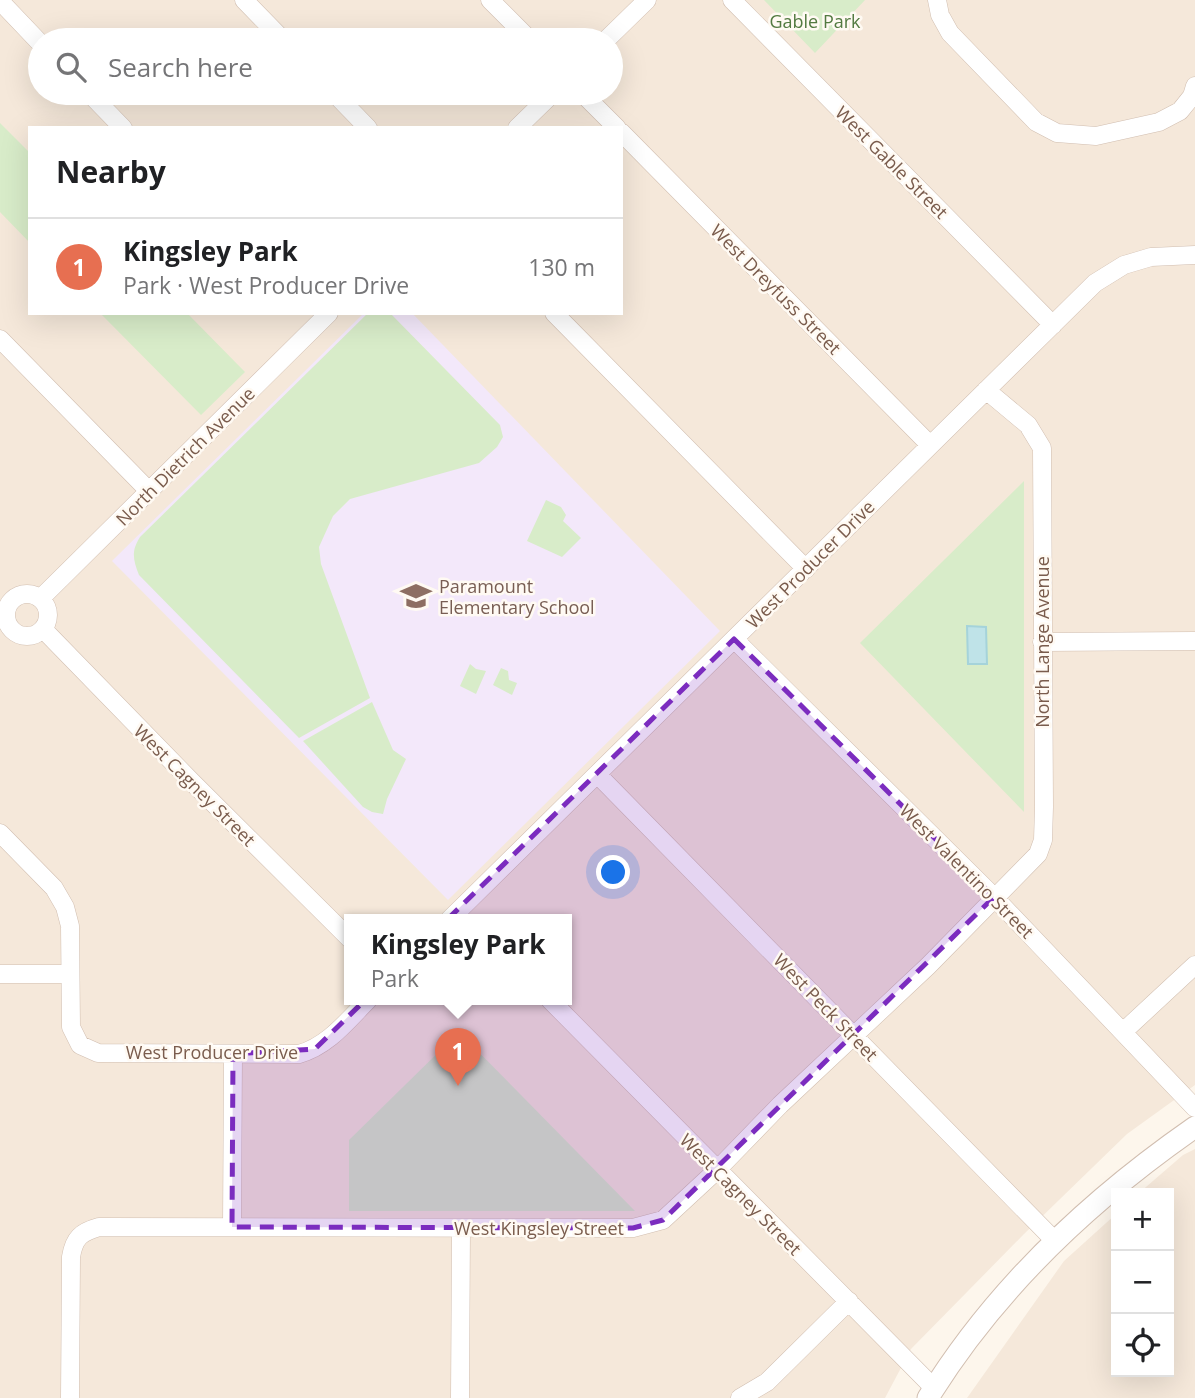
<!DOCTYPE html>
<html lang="en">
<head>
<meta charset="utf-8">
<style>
  body { margin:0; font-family:"Open Sans",sans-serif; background:#f6f6f6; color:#202124 }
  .controls { position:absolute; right:21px; bottom:21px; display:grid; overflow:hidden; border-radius:0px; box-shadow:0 7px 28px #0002 }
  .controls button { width:63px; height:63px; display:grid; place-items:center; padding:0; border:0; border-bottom:2px solid #e0e0e0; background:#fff; color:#202124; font:35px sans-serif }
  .you { position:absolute; left:614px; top:873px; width:24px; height:24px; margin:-18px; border:5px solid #fff; border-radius:50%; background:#1a73e8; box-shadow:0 0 0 10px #1a73e833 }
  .badge { display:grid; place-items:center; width:46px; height:46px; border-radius:50%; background:#e76f51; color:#fff; font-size:23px; font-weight:700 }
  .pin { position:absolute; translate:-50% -58px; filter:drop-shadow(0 2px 4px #0008) }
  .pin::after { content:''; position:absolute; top:37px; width:24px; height:21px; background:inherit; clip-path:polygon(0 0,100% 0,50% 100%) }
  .popup { position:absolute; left:344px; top:914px; width:228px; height:91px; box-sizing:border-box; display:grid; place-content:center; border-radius:0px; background:#fff; filter:drop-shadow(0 2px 5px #0005); font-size:23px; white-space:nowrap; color:#757577 }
  .popup b { font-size:26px; color:#202124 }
  .popup::after { content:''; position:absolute; left:50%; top:100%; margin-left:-14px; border:14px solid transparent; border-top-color:#fff }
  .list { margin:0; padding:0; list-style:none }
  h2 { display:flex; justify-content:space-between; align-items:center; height:91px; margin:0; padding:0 28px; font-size:30px }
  h2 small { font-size:23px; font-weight:400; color:#757577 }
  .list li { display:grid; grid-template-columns:46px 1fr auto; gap:21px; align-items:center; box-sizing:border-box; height:98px; padding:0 28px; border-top:2px solid #e0e0e0 }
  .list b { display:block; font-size:26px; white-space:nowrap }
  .list p { margin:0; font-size:23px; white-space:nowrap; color:#757577 }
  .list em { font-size:23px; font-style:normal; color:#757577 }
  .icon { flex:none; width:38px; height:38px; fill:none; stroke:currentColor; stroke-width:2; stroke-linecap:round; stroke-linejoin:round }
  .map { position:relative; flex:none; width:1195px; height:1398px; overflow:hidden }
  .search { position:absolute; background:#fff; box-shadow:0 7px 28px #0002; left:28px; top:28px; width:595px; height:77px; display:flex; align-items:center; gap:18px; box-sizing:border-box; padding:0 24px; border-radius:38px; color:#757577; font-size:26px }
  .panel { position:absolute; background:#fff; box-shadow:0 7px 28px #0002; left:28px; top:126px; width:595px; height:189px; border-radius:0px }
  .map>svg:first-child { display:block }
</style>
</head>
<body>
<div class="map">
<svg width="1195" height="1398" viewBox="0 0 1195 1398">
  <rect width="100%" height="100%" fill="#fdf6ec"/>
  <path fill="#f5e8da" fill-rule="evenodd" d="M0,0H1195V1085L1127,1134L1024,1234L911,1349L885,1398H0ZM40,40H611V93H40ZM30,128H621V313H30ZM350,920H566V1000H350Z
    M1195,1149V1398H967L1064,1261L1116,1214V1372H1169V1193H1139L1183,1155Z"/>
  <path fill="#f3e8fa" d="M364,313H412L720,631L448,900L112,561Z"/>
  <path fill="#d8ecc9" d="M764,0H865L815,53Z
    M0,123L30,153V243L0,212Z
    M100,313H187L245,372L201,415Z
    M368,313L391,314L500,425L503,437L497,447L479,463L350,499L333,516L319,547L321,564L370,698L299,738L139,575C133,560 131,551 140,537Z
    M1024,481V812L860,643Z
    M546,500L561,507L566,515L563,521L581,538L562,557L527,541Z
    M470,664L476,669L486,671L476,694L460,686Z
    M501,668L508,671L509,680L517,683L512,695L493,685Z
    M372,702L393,750L406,759L387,799L383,814L372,812L363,807L303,741Z
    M459,1032L635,1211H349V1140Z"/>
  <path fill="#bfe3e8" stroke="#a5d3da" stroke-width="2" d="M967,626L986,627L987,664H968Z"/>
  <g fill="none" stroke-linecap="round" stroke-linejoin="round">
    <g stroke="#d1beb0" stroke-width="19">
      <path id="minor" d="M244,0L283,40
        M490,0L530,40
        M732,0L1053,325
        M937,0L940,15L950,33L1036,122L1057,133L1096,136L1159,122L1180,111L1192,96L1195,86
        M0,1L40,43
        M606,40L647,0
        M89,93L123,128
        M334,93L368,128
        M582,93L617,128
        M517,128L553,93
        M621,132L930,445
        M554,313L806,569
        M0,339L149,491
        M6 615a21 21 0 1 1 42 0a21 21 0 1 1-42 0Z
        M41,598L329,313
        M43,629L192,782L350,939
        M734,639L994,897L1195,1108
        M1042,642L1195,641
        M597,774L1054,1240
        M0,833L54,888L65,907L70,926L71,1027L80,1045L98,1053L299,1054C328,1046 347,1021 368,1000
        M449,920L1095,283L1124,265L1151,257L1195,255
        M0,974H70
        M550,1000L934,1388
        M1124,1031L1195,965
        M232,1227L233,1054
        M70,1398L71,1257C74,1238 81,1232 99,1227L633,1228L663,1220L717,1170L780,1105L928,966L1038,854L1043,840L1044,807L1042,448L1028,425L986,390
        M460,1398L461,1228
        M740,1398L767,1382L849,1301"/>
    </g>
    <g stroke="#d1beb0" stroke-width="23">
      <path id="tertiary" d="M928,1398C995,1289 1090,1200 1195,1127"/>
    </g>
    <use href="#minor" stroke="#fff" stroke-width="18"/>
    <use href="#tertiary" stroke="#fff" stroke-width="21"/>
  </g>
  <path fill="#7b2cbf" fill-opacity="0.2" stroke="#7b2cbf" stroke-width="5" stroke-dasharray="14 9" stroke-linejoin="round" d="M734,639L994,897L663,1220L633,1228L232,1227L233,1054L315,1049Z"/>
  <defs>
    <g id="school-bare" transform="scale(2.415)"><path d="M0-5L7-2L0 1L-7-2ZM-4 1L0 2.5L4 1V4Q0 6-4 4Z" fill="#8d6e63" stroke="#fffaf3" stroke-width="2.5" paint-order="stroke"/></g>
  </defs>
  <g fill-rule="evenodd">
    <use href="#school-bare" x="416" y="596"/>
  </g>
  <g text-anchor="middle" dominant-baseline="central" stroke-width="5" stroke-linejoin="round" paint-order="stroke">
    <g font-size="18" fill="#537a41" stroke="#fffaf3">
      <text x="815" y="21">Gable Park</text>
    </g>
    <g font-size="18" fill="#7a5c4d" stroke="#fffaf3">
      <text transform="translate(892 162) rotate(45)">West Gable Street</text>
      <text transform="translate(776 289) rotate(45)">West Dreyfuss Street</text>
      <text transform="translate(185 456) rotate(-45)">North Dietrich Avenue</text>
      <text transform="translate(810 564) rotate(-45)">West Producer Drive</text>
      <text transform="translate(1042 642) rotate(-90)">North Lange Avenue</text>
      <text transform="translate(195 785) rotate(45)">West Cagney Street</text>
      <text transform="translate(967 871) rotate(45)">West Valentino Street</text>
      <text transform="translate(826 1007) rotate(46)">West Peck Street</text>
      <text x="212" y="1052">West Producer Drive</text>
      <text transform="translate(741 1194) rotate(45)">West Cagney Street</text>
      <text x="539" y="1228">West Kingsley Street</text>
    </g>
    <g font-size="18" fill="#785e54" stroke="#fffaf3" text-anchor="start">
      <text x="439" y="586">Paramount<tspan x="439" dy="21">Elementary School</tspan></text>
    </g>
  </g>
</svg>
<div class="controls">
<button>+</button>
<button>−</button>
<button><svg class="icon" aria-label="locate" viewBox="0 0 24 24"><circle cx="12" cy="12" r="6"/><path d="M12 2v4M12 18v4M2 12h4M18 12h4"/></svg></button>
</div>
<div class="you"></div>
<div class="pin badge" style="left:458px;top:1086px">1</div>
<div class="popup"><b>Kingsley Park</b>Park</div>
<div class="search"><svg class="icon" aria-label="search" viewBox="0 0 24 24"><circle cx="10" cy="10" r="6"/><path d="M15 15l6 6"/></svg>Search here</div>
<section class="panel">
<h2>Nearby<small></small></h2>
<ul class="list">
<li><span class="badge">1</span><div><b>Kingsley Park</b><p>Park · West Producer Drive</p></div><em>130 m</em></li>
</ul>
</section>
</div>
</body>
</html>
